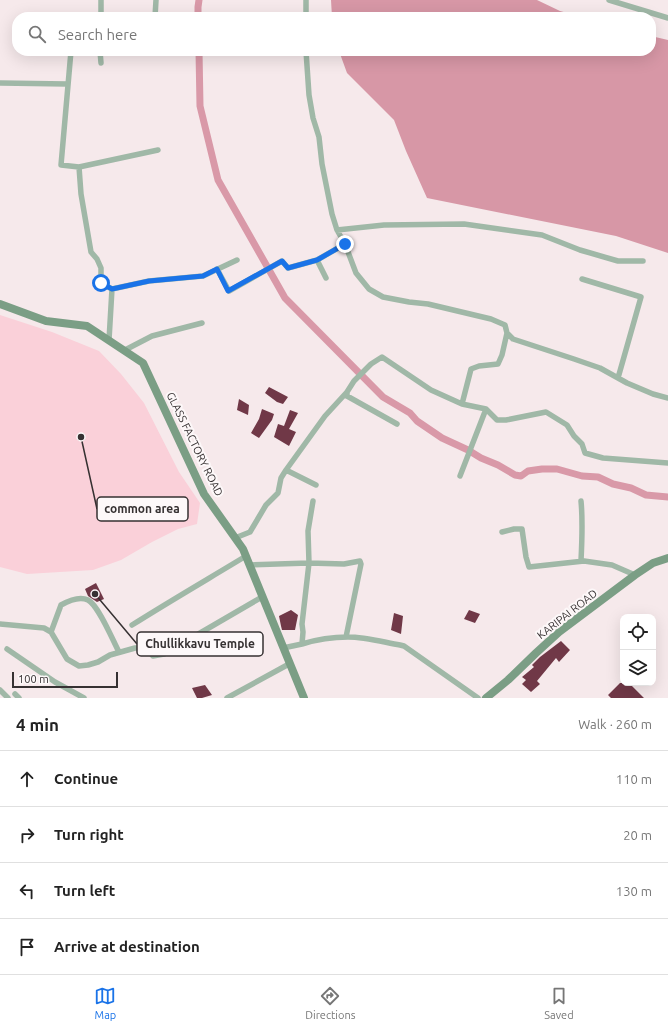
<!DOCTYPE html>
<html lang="en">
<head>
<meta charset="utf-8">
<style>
  body { margin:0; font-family:Ubuntu,sans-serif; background:#f2f2f2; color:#222 }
  .controls { position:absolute; right:12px; bottom:12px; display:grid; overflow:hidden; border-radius:8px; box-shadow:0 4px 16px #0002 }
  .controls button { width:36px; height:36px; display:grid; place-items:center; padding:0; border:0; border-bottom:1px solid #e0e0e0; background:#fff; color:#222; font:20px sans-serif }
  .scale { position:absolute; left:12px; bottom:10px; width:106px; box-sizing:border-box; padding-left:4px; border:2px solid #363132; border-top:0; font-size:11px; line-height:14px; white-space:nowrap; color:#363132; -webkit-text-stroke:3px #fdf8f9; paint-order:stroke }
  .stop { position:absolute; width:12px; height:12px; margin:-9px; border:3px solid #1a73e8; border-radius:50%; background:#fff }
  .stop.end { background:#1a73e8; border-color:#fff; box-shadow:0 1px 4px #0008 }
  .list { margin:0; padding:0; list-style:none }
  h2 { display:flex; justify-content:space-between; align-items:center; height:52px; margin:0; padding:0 16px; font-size:17px }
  h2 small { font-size:13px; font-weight:400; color:#767676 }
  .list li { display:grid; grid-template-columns:26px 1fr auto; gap:12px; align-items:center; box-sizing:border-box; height:56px; padding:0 16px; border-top:1px solid #e0e0e0 }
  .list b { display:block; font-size:15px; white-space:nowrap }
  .list em { font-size:13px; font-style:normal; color:#767676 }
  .icon { flex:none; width:22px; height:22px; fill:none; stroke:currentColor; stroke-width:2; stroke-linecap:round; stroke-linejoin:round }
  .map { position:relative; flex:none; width:668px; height:698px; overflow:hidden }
  .search { position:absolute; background:#fff; box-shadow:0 4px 16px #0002; left:12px; right:12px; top:12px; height:44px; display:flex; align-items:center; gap:10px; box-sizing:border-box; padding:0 14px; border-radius:16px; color:#767676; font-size:15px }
  .sheet { height:276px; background:#fff }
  nav { display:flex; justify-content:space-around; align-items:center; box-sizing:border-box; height:56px; border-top:1px solid #e0e0e0; background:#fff; font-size:11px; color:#767676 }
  nav a { display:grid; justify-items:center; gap:2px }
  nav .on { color:#1a73e8 }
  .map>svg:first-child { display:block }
</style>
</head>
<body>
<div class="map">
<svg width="668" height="698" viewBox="0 0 668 698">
  <rect width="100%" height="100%" fill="#f6e9eb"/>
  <path fill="#fad0d9" d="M0,315L52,332L99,351L121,374L144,403L179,472L200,503L197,524L178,529L152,542L121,560L93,570L27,574L0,567Z"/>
  <path fill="#d797a6" d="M331,0H537L560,11L582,17H332Z
    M651,36L668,40V253L616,236L427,198L406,151L394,120L347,73L339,51H651Z"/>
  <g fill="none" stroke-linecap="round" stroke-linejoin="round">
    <path stroke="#d999a8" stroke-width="7" d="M198,17V7L199,0
      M199,51L200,106L218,180L285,298L383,397L410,413L417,421L442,438L468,450L481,458L498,465L515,475L521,476L528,471L542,469H557L582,476L598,477L613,484L631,488L646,495L668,497"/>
  </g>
  <path fill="#703847" d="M269,387L288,397L283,404L277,402L265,393Z
    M239,399L249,405L248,415L237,410Z
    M262,409L274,414L272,420L259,438L251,433L259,419Z
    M290,410L298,413L289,429L296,432L289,446L274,437L278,424L284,426Z
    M96,583L104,599L97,602L88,596L85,589Z
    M291,610L298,615L295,630H282L281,626L279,616Z
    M469,610L480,614L475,623L464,619Z
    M394,613L403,616L401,634L391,630Z
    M561,641L570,650L559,662L556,658L537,681L540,684L531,692L522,684L526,680L522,677L534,667L532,665L540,657Z
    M620,683H629L644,698H611L608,695Z
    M205,685L212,695L202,698H197L192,688Z"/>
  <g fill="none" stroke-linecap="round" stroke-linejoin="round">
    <path stroke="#a0b8a7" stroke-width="5.5" d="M306,0V17
      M609,0L668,18
      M101,17V0
      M155,17L156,0
      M71,51L61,165L79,167L81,194L91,252L97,259L101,268V283L112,289L109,340
      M100,51L101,63
      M306,51L309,95L313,118L319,137L322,164L332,214L337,230L345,244L356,273L369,289L383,297L409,302L428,304L491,319L505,325L507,333L513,339L574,359L600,368L627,383L653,394L668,398
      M0,83L67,84
      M79,167L158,150
      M337,230L384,225L464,224L542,235L580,250L618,261H643
      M317,260L326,278
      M217,269L229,291L282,261L288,268L317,260L345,244
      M582,279L641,297L618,378
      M112,289L149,281L203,276L237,260
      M125,350L152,336L202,323
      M462,404L471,369L479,366L498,364L502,355L507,333
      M397,424L347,396V392L354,381L371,364L382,357L431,390L462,404L486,409L497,420H506L546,412L567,425L574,436L582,444L585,453L603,458L668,463
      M286,470L316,485
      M460,476L486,409
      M313,501L308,531L309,563L302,624L303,632L302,644C315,640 334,637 348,637C365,637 383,642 400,645L404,646L478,698
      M502,532L514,529H522L526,557L529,567L584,561L612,565L635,575
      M235,538L250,532L266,505L278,493L281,478L286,470L325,416L347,392
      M581,561C582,541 583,521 581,501
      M249,565L309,563L344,564L360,561L361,564L346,637
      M0,624L44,628L51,632L67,659L79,666L88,665L98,662L110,655L135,648H147L153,656L164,654L262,597
      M132,625C170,601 208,579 246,556
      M51,632L61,605C68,601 80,596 88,600C99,606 113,641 119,652
      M283,648L302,644
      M7,649L55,682L84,698
      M0,690L8,698
      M15,694L19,698
      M227,698L289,664"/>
    <path stroke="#7b9e85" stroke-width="8" d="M0,304L46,321L87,326L143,363L204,494L243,549L304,698
      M486,698L508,680L536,653L559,632L635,575L653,563L668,558"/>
  </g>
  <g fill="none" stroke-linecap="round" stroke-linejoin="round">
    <path stroke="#1a73e8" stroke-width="5" d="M101,283L112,289L149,281L203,276L217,269L228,291L282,261L288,268L317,260L345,244"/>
  </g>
  <g text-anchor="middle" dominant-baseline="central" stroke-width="4" stroke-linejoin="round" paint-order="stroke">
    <g font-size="11" fill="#363132" stroke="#fdf8f9">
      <text transform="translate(195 444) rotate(64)">GLASS FACTORY ROAD</text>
      <text transform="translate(567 614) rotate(-38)">KARIPAI ROAD</text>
    </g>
  </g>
  <path fill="none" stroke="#363132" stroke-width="1.5" d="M81 437L97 509M95 594L137 644"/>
  <g fill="#363132" stroke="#fdf8f9" stroke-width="1.5">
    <circle cx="81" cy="437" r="4"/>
    <circle cx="95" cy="594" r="4"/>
  </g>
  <g fill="#fdf8f9" stroke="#363132" stroke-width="1.5">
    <rect x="97" y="497" width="91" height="24" rx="4"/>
    <rect x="137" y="632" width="126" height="24" rx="4"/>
  </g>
  <g font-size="12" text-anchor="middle" font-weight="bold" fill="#363132">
    <text x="142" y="513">common area</text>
    <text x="200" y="648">Chullikkavu Temple</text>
  </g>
</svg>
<div class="controls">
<button><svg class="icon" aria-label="locate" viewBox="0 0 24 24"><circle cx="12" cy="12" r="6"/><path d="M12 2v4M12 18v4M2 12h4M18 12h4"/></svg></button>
<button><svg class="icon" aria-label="layers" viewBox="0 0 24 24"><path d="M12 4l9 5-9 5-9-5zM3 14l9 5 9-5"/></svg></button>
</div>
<div class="scale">100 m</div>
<div class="stop" style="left:101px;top:283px"></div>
<div class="stop end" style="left:345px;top:244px"></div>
<div class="search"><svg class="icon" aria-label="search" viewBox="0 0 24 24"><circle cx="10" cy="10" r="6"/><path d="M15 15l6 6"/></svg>Search here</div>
</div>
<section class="sheet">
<h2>4 min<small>Walk · 260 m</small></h2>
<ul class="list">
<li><svg class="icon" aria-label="ahead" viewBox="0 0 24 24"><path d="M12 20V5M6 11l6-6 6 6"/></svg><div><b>Continue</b></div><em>110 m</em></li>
<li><svg class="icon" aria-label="right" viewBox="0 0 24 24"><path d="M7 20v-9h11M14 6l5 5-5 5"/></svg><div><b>Turn right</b></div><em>20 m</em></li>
<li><svg class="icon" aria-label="left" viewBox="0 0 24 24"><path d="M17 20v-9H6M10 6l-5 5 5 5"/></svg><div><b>Turn left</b></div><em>130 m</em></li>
<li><svg class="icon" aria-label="arrive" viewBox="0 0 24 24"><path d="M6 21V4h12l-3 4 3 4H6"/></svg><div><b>Arrive at destination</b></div></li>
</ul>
</section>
<nav>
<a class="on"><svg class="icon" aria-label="map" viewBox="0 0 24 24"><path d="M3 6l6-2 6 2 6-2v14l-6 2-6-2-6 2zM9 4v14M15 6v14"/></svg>Map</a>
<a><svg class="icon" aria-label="directions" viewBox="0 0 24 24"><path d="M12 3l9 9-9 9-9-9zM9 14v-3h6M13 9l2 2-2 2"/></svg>Directions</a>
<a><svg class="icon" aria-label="saved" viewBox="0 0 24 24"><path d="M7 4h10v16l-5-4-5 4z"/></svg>Saved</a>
</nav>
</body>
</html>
